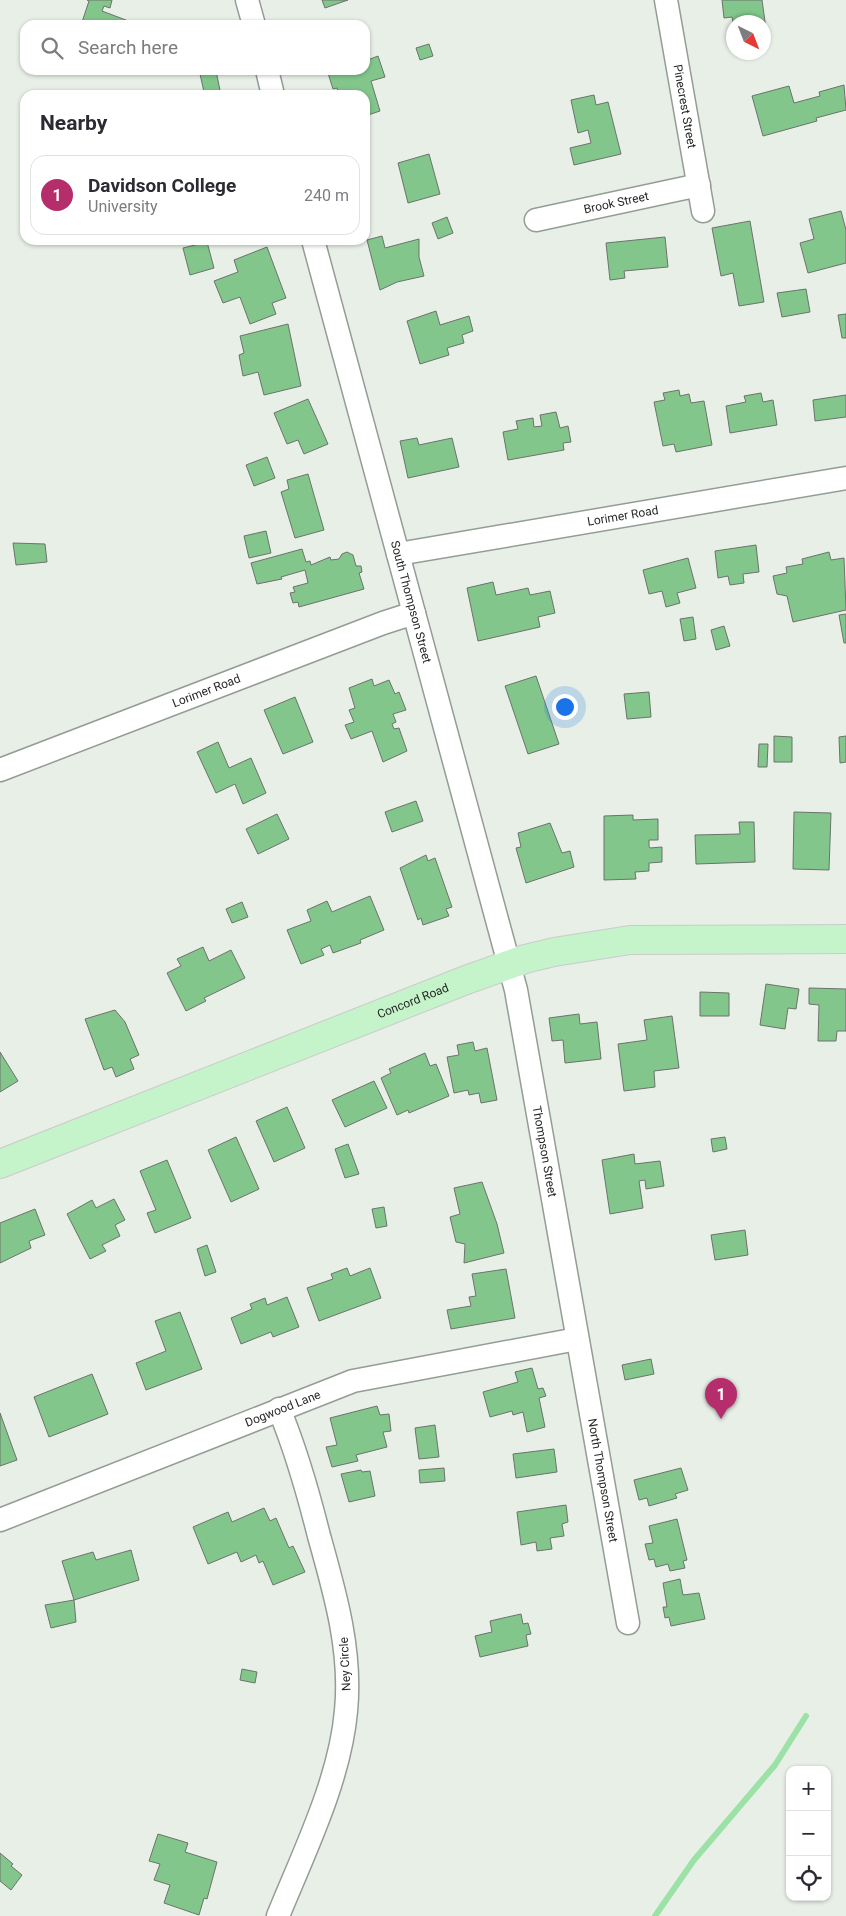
<!DOCTYPE html>
<html lang="en">
<head>
<meta charset="utf-8">
<style>
  body { margin:0; font-family:Roboto,sans-serif; background:#f7f7f7; color:#2b2b33 }
  .controls { position:absolute; right:15px; bottom:15px; display:grid; overflow:hidden; border-radius:10px; box-shadow:0 1px 4px #0004 }
  .controls button { width:45px; height:45px; display:grid; place-items:center; padding:0; border:0; border-bottom:1px solid #e1e1e2; background:#fff; color:#2b2b33; font:25px sans-serif }
  .compass { position:absolute; left:726px; top:15px; width:45px; height:45px; border-radius:50%; background:#fff; box-shadow:0 1px 4px #0004; rotate:138deg }
  .you { position:absolute; left:564px; top:706px; width:18px; height:18px; margin:-12px; border:4px solid #fff; border-radius:50%; background:#1a73e8; box-shadow:0 0 0 8px #1a73e833 }
  .badge { display:grid; place-items:center; width:32px; height:32px; border-radius:50%; background:#b62d6b; color:#fff; font-size:16px; font-weight:700 }
  .pin { position:absolute; translate:-50% -41px; filter:drop-shadow(0 1px 2px #0008) }
  .pin::after { content:''; position:absolute; top:26px; width:18px; height:15px; background:inherit; clip-path:polygon(0 0,100% 0,50% 100%) }
  .list { margin:0; padding:0; list-style:none }
  h2 { display:flex; justify-content:space-between; align-items:center; height:65px; margin:0; padding:0 20px; font-size:21px }
  h2 small { font-size:16px; font-weight:400; color:#7c7c81 }
  .list li { display:grid; grid-template-columns:32px 1fr auto; gap:15px; align-items:center; box-sizing:border-box; height:80px; margin:0 10px 10px; padding:0 10px; border:1px solid #e1e1e2; border-radius:15px }
  .list b { display:block; font-size:19px; white-space:nowrap }
  .list p { margin:0; font-size:16px; white-space:nowrap; color:#7c7c81 }
  .list em { font-size:16px; font-style:normal; color:#7c7c81 }
  .icon { flex:none; width:28px; height:28px; fill:none; stroke:currentColor; stroke-width:2; stroke-linecap:round; stroke-linejoin:round }
  .map { position:relative; flex:none; width:846px; height:1916px; overflow:hidden }
  .search { position:absolute; background:#fff; box-shadow:0 1px 4px #0004; left:20px; top:20px; width:350px; height:55px; display:flex; align-items:center; gap:12px; box-sizing:border-box; padding:0 18px; border-radius:15px; color:#7c7c81; font-size:19px }
  .panel { position:absolute; background:#fff; box-shadow:0 1px 4px #0004; left:20px; top:90px; width:350px; height:155px; border-radius:15px }
  .map>svg:first-child { display:block }
</style>
</head>
<body>
<div class="map">
<svg width="846" height="1916" viewBox="0 0 846 1916">
  <rect width="100%" height="100%" fill="#e7efe7"/>
  <g fill="none" stroke-linecap="round" stroke-linejoin="round">
    <path stroke="#9ce1a5" stroke-width="6" d="M655,1916L694,1860L775,1765L806,1716"/>
  </g>
  <path fill="#82c68b" stroke="#6c736c" d="M87,0H112L110,8L104,6L102,11L139,25H81L89,1Z
    M322,0H348L325,8Z
    M722,0H762L768,43H764V22H734V28L732,17L724,18Z
    M429,44L433,56L420,60L416,48Z
    M378,56L385,77L371,81L380,111L365,116V95H339L337,88L333,89L327,70H365V61Z
    M216,71L221,95H188L204,92L200,74Z
    M844,85L846,110L816,118L817,121L763,136L752,96L789,86L794,103L820,96L819,92Z
    M594,95L596,105L608,102L621,154L574,165L570,148L591,143L588,130L578,133L571,100Z
    M429,154L440,194L408,203L398,163Z
    M841,211L846,230V263L808,273L800,243L814,239L809,219Z
    M447,217L453,233L438,239L432,223Z
    M750,221L764,302L739,306L733,273L721,276L712,228Z
    M382,236L385,248L419,239V257L424,276L397,282L380,290L367,240Z
    M665,237L668,267L624,271L625,278L610,280L606,243Z
    M207,242L214,268L190,275L183,248Z
    M267,247L286,298L272,303L276,314L250,324L240,297L223,303L214,281L238,272L234,260Z
    M806,289L810,312L782,317L777,293Z
    M436,311L440,325L469,316L473,331L462,335L464,343L447,348L449,355L420,364L407,321Z
    M846,314V338H842L838,315Z
    M288,324L301,386L264,395L258,372L243,376L239,355L244,353L240,336Z
    M679,390L680,396L689,394L691,403L704,401L712,445L676,452L674,444L663,446L654,402L665,400L663,393Z
    M761,393L763,402L773,400L777,425L730,433L726,406L746,402L744,396Z
    M846,395V417L815,421L813,400Z
    M308,399L328,444L304,454L298,440L287,444L274,413Z
    M556,412L560,428L568,426L571,442L563,443L564,450L508,460L503,432L518,429L516,421L533,418L534,427L542,426L540,415Z
    M417,438L419,445L452,438L459,467L408,478L400,441Z
    M267,457L275,478L254,486L246,465Z
    M308,474L324,530L295,538L281,492L289,489L287,480Z
    M266,531L271,553L249,558L244,536Z
    M13,543L45,544L47,562L16,565Z
    M756,545L759,572L743,574L744,583L730,585L728,576L718,578L715,551Z
    M302,549L306,562L310,561L311,565L330,557L331,560L339,559L342,554L347,552L353,555L356,566H361L362,572L359,573L364,589L299,607L298,602L293,603L290,593L295,592L293,587L308,583L305,570L281,577L282,579L257,584L251,563Z
    M829,552L831,560L844,558L846,610L793,622L787,596L777,594L773,576L787,573L786,567L803,564L802,559Z
    M688,558L696,588L677,593L680,603L666,607L662,591L649,594L643,570Z
    M493,582L496,595L528,588L530,595L550,591L555,613L538,617L540,627L478,641L467,588Z
    M846,614V643H844L839,615Z
    M693,617L696,639L684,641L680,619Z
    M724,626L730,646L716,650L711,630Z
    M536,676L559,744L528,754L505,686Z
    M372,679L374,686L389,680L395,694L399,692L406,710L393,714L396,722L392,724L394,729L399,728L407,751L383,762L372,731L351,739L345,725L354,722L349,710L355,708L349,688Z
    M649,692L651,717L627,719L624,694Z
    M295,697L313,742L283,754L264,710Z
    M774,736L792,737V762H774Z
    M846,736V762L840,763L839,737Z
    M218,742L229,768L251,758L266,793L243,804L235,784L216,793L197,752Z
    M759,744H768L767,767H758Z
    M416,801L423,821L392,832L385,812Z
    M794,812L831,813L829,870L793,869Z
    M277,814L289,839L258,854L246,829Z
    M633,815V820L658,819V840H649V846L650,848L662,847V862L649,863V871L635,872L636,879L604,880V816Z
    M739,822H754L755,862L696,864L695,835L740,834Z
    M550,823L562,853L570,851L574,867L526,883L516,848L521,847L518,833Z
    M426,855L428,861L435,858L452,907L446,909L449,916L423,925L421,918L418,920L400,868Z
    M370,896L384,930L360,940L361,943L333,953L330,945L321,949L324,955L301,964L287,930L311,921L307,910L327,901L332,912Z
    M242,902L248,917L232,923L226,909Z
    M203,947L209,961L231,950L245,978L204,998L206,1001L186,1011L167,973L181,966L177,959Z
    M766,984L799,989L796,1009L788,1008L785,1029L760,1025Z
    M809,988L846,989V1031H837L836,1041H818L819,1005L809,1004Z
    M700,992L729,993V1016H700Z
    M115,1010L125,1022L139,1055L130,1059L134,1069L116,1077L112,1067L104,1070L85,1019Z
    M579,1014L580,1024L597,1022L601,1059L565,1063L563,1040L552,1041L549,1018Z
    M672,1016L679,1068L654,1071L655,1087L624,1091L618,1044L647,1040L644,1020Z
    M473,1042L475,1051L487,1048L497,1100L481,1103L479,1093L469,1095L468,1090L454,1093L447,1057L459,1055L457,1045Z
    M0,1052L18,1081L0,1092Z
    M425,1053L430,1066L436,1064L449,1096L409,1113L408,1110L397,1115L381,1078L391,1073L389,1069Z
    M374,1081L387,1108L345,1127L332,1100Z
    M287,1107L305,1148L274,1162L256,1121Z
    M236,1137L259,1189L231,1202L208,1150Z
    M725,1137L727,1149L713,1152L711,1139Z
    M348,1144L359,1174L345,1178L335,1149Z
    M634,1154L635,1164L660,1161L664,1186L646,1189L645,1180L639,1181L643,1208L610,1214L602,1160Z
    M167,1160L191,1218L155,1233L147,1213L156,1210L140,1171Z
    M482,1182L497,1224L504,1253L464,1263L465,1244L456,1242L450,1217L460,1214L454,1188Z
    M114,1199L125,1220L115,1225L120,1236L102,1245L106,1251L90,1259L67,1214L92,1200L96,1208Z
    M384,1207L387,1226L376,1228L372,1209Z
    M35,1209L45,1235L29,1241L31,1248L0,1263V1223Z
    M745,1230L748,1255L715,1260L711,1235Z
    M207,1245L216,1272L205,1276L197,1249Z
    M347,1268L350,1276L370,1268L381,1298L319,1321L307,1288L333,1279L331,1274Z
    M506,1269L515,1318L451,1329L447,1310L471,1306L469,1297L476,1296L472,1274Z
    M287,1297L299,1327L273,1337L271,1332L241,1344L231,1318L252,1309L250,1304L265,1298L267,1305Z
    M180,1312L202,1369L146,1390L136,1363L166,1351L155,1321Z
    M651,1359L654,1374L625,1380L622,1365Z
    M532,1368L538,1389L543,1388L546,1396L539,1398L545,1427L527,1432L523,1412L513,1415L512,1411L490,1417L483,1392L518,1382L515,1372Z
    M92,1374L108,1414L49,1437L34,1397Z
    M377,1406L380,1415L389,1414L391,1431L383,1432L387,1447L356,1455L358,1461L332,1467L326,1447L337,1445L330,1418Z
    M0,1413L17,1460L0,1466Z
    M435,1425L439,1457L419,1459L415,1428Z
    M554,1449L557,1472L516,1478L513,1454Z
    M444,1468L445,1481L420,1483L419,1470Z
    M681,1468L688,1490L675,1494L677,1498L649,1506L647,1498L639,1500L634,1480Z
    M361,1470L362,1472L370,1471L375,1496L349,1502L341,1474Z
    M566,1505L568,1522L562,1524L564,1536L550,1538L552,1549L537,1551L536,1542L521,1545L517,1512Z
    M264,1508L270,1521L276,1518L289,1548L293,1546L305,1572L273,1585L263,1561L259,1563L256,1555L241,1562L237,1552L208,1564L193,1527L228,1512L232,1522Z
    M677,1519L687,1560L683,1561L685,1568L670,1571L668,1564L656,1567L654,1559L649,1560L645,1544L653,1543L649,1526Z
    M131,1550L139,1580L74,1600L62,1561L93,1552L96,1560Z
    M680,1579L683,1595L699,1593L705,1619L671,1626L669,1617L665,1618L663,1607H667L663,1583Z
    M74,1600L76,1622L51,1628L45,1605Z
    M521,1614L523,1624L528,1623L531,1634L526,1635L528,1646L480,1657L475,1636L492,1632L490,1621Z
    M242,1669L257,1672L255,1683L240,1680Z
    M158,1834L188,1843L185,1852L217,1862L207,1899L204,1898L199,1915L164,1903L170,1885L154,1880L160,1864L149,1861Z
    M0,1853L13,1864L11,1866L22,1875L11,1890L0,1881Z"/>
  <g fill="none" stroke-linecap="round" stroke-linejoin="round">
    <g stroke="#949d95" stroke-width="25">
      <g id="minor">
        <path d="M247,0L254,25"/>
        <path id="s1" d="M666,0L703,211"/>
        <path d="M267,70L273,95"/>
        <path id="s2" d="M536,220L699,185"/>
        <path id="s3" d="M313,240L516,990L628,1623"/>
        <path id="s4" d="M398,554L846,478"/>
        <path id="s5" d="M0,770L383,623L414,613"/>
        <path id="s6" d="M0,1520L353,1381L577,1339"/>
        <path d="M278,1916C304,1852 340,1780 346,1711C352,1651 335,1593 319,1536C308,1492 296,1450 279,1409"/>
      </g>
    </g>
    <g stroke="#cbcbcb" stroke-width="30">
      <g id="major">
        <path id="s7" d="M0,1164L466,980L525,959L554,952L630,940L846,939"/>
      </g>
    </g>
    <use href="#minor" stroke="#fff" stroke-width="22"/>
    <use href="#major" stroke="#c5f3ca" stroke-width="28"/>
  </g>
  <g text-anchor="middle" dominant-baseline="central" stroke-width="5" stroke-linejoin="round" paint-order="stroke">
    <g font-size="12" fill="#252825" stroke="#fff">
      <text stroke="none"><textPath href="#s1" startOffset="108">Pinecrest Street</textPath></text>
      <text stroke="none"><textPath href="#s2" startOffset="82">Brook Street</textPath></text>
      <text stroke="none"><textPath href="#s4" startOffset="228">Lorimer Road</textPath></text>
      <text stroke="none"><textPath href="#s3" startOffset="375">South Thompson Street</textPath></text>
      <text stroke="none"><textPath href="#s5" startOffset="221">Lorimer Road</textPath></text>
      <text stroke="none"><textPath href="#s7" startOffset="444">Concord Road</textPath></text>
      <text stroke="none"><textPath href="#s3" startOffset="941">Thompson Street</textPath></text>
      <text stroke="none"><textPath href="#s6" startOffset="304">Dogwood Lane</textPath></text>
      <text stroke="none"><textPath href="#s3" startOffset="1275">North Thompson Street</textPath></text>
      <text transform="translate(345 1664) rotate(-93)">Ney Circle</text>
    </g>
  </g>
</svg>
<div class="controls">
<button>+</button>
<button>−</button>
<button><svg class="icon" aria-label="locate" viewBox="0 0 24 24"><circle cx="12" cy="12" r="6"/><path d="M12 2v4M12 18v4M2 12h4M18 12h4"/></svg></button>
</div>
<svg class="compass" viewBox="-18 -18 36 36"><path d="M0-13l5 13h-10z" fill="#e53935"/><path d="M0 13l5-13h-10z" fill="#7c7c81"/></svg>
<div class="you"></div>
<div class="pin badge" style="left:721px;top:1419px">1</div>
<div class="search"><svg class="icon" aria-label="search" viewBox="0 0 24 24"><circle cx="10" cy="10" r="6"/><path d="M15 15l6 6"/></svg>Search here</div>
<section class="panel">
<h2>Nearby<small></small></h2>
<ul class="list">
<li><span class="badge">1</span><div><b>Davidson College</b><p>University</p></div><em>240 m</em></li>
</ul>
</section>
</div>
</body>
</html>
